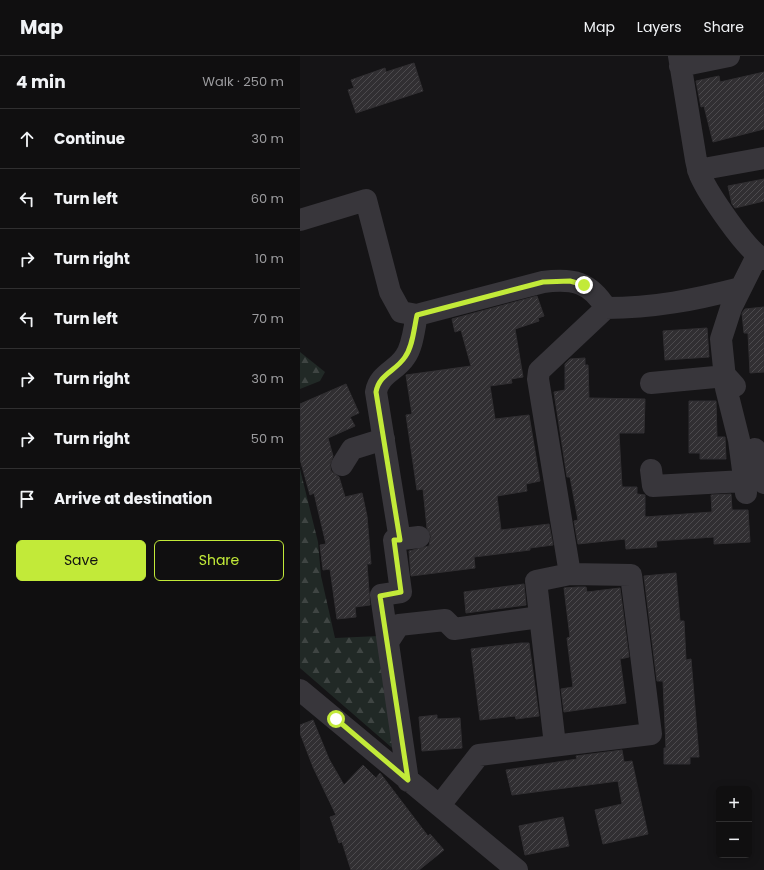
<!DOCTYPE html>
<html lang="en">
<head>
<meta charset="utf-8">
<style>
  body { margin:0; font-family:Poppins,sans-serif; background:#191819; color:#f1f3f6 }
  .controls { position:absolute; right:12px; bottom:12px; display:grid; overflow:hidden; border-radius:6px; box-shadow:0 2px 10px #0003 }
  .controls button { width:36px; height:36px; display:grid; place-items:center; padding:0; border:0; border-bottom:1px solid #302f30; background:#100f10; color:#f1f3f6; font:20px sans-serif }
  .stop { position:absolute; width:12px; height:12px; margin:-9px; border:3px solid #c2ea39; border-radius:50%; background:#fff }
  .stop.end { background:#c2ea39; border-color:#fff; box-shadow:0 1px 4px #0008 }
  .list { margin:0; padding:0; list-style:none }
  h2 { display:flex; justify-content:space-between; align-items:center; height:52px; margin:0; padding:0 16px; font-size:17px }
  h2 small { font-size:13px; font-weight:400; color:#9c9c9f }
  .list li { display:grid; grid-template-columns:26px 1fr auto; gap:12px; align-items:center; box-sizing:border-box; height:60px; padding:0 16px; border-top:1px solid #302f30 }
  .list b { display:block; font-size:15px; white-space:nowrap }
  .list em { font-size:13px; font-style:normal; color:#9c9c9f }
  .actions { display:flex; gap:8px; padding:12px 16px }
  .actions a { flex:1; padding:9px 0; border:1px solid #c2ea39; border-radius:6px; text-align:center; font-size:14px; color:#c2ea39 }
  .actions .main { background:#c2ea39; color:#111 }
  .icon { flex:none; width:22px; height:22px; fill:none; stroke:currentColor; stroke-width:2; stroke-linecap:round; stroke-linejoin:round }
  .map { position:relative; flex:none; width:464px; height:814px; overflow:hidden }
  header { display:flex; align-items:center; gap:24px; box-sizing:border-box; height:56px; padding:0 20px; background:#100f10; border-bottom:1px solid #302f30 }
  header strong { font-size:19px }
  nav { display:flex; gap:22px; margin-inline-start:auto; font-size:14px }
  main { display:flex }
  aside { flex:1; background:#100f10 }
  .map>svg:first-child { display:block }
</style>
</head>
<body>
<header>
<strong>Map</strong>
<nav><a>Map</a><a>Layers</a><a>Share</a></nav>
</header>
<main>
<aside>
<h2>4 min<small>Walk · 250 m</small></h2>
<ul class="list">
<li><svg class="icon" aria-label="ahead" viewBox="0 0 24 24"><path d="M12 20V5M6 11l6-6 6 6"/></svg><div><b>Continue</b></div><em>30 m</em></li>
<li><svg class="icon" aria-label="left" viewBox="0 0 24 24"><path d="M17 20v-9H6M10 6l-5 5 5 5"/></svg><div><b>Turn left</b></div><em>60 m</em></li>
<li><svg class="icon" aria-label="right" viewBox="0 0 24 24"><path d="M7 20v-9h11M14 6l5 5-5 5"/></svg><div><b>Turn right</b></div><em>10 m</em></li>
<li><svg class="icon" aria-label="left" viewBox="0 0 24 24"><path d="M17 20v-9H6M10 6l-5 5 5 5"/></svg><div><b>Turn left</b></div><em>70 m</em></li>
<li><svg class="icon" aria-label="right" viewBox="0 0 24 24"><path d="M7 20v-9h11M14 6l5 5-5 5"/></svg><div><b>Turn right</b></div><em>30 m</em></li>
<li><svg class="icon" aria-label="right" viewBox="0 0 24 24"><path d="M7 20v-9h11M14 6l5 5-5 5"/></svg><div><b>Turn right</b></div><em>50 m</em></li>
<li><svg class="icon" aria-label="arrive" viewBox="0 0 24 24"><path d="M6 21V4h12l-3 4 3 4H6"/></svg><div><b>Arrive at destination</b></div></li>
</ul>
<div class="actions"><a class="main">Save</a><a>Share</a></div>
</aside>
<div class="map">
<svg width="464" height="814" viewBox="0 0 464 814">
  <defs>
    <pattern id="forest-firs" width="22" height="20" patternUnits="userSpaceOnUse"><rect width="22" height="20" fill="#212926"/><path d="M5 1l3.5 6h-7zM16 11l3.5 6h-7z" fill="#3f4543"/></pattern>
    <pattern id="building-hatch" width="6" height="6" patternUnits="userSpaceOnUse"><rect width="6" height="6" fill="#312f32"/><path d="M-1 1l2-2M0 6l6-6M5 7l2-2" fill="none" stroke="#4c4a4d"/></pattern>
  </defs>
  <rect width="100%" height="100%" fill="#151416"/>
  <path fill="url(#forest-firs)" d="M0,296L25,316L20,325L0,333Z
    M0,413L18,486L21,520L35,582L79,580L98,697L0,612Z"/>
  <path fill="url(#building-hatch)" stroke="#312f32" d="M114,7L123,35L56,57L48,34L54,32L51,24L85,12L86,16Z
    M464,16V73L413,86L404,50L401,51L396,25L419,20L420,26Z
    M464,123V145L435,152L432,148L428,130Z
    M237,240L244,260L238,262L239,265L215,273L223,321L211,323L212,327L190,330L195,363L229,359L240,425L226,428L227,435L197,440L201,474L249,468L253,489L230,492V494L174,501L175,512L111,520L109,495L129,490L131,480L127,472L123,433L117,434L106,359L112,358L106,319L171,310L161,274L155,276L152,263Z
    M464,251V316L450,317L448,277H444L442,257L445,253Z
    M407,272L409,301L365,304L363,275Z
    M285,302V309H288L289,342L345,343L344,377H319L322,431H337V438L345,439V461L412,456L411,439L431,438L432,454H448L450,486L414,488V481L356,485L357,491L326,493L325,483L278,488L274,465L278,464L270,421H267L254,336L265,334V308L270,303Z
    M46,328L59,357L50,361L55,370L28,382L33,400L30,409L31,415L39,421L45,441L62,437L67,460L71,508H67L70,549L55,551L56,561L37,563L30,513L23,514L20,489L26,488L14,437L10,439L0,403V348Z
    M389,345H416L417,381H425L426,403H400V397H389Z
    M376,517L380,565H384L386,604L391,603L399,701H390V708H364V692H366L363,625H357L344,520Z
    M224,528L226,549L166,557L164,536Z
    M278,531H286L287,536L320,532L329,601L320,603L326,647L264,656L261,633L273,631L267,582L270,581L264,532Z
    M221,587H229L239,660L216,663L215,660L180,664L171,593Z
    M137,659V663L160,662L162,692L122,695L119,661Z
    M13,664L29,703L44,729L63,709L76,722L80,717L128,780L130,778L144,794L119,814H51L42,786L39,787L30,761L36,759L13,711L0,677V669Z
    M322,694L324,706L332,705L348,778L303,788L295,754L322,748L318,725L212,739L206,714L277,703L276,700Z
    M263,761L269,790L225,799L219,770Z"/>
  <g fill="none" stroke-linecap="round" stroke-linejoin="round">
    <path stroke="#38363b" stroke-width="22" d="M379,0L396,104C397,108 398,114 400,119C408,137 447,196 464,203
      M380,10L429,0
      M398,114L464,102
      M0,164L66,144L90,236L101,256L117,259L243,226C273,222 290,226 306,252
      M351,327L426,320L435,330
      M455,393L456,417L464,427
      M42,409L52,393L84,383
      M351,414L353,430L444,425
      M446,437L439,384L426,332L421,283L431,252L457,200
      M100,484L76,336C79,318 96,315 105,301C113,290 114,272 117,259
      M88,586L99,569L145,564L154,573L240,561
      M0,634L217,814
      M255,689L236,525L270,518
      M108,725L81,539L101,536L94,484L119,481
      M140,749L179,699L351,678L331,519L270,518L238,323L239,315L306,252C354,252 394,244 441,232"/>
  </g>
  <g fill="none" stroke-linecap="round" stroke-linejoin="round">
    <path stroke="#c2ea39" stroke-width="5" d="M36,663L108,724L80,540L101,536L94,484H100L76,336C79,318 96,315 105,301C113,290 114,272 117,259L243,226L270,225L284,229"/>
  </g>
</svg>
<div class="controls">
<button>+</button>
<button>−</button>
</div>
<div class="stop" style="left:36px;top:663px"></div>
<div class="stop end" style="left:284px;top:229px"></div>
</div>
</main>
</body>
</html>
